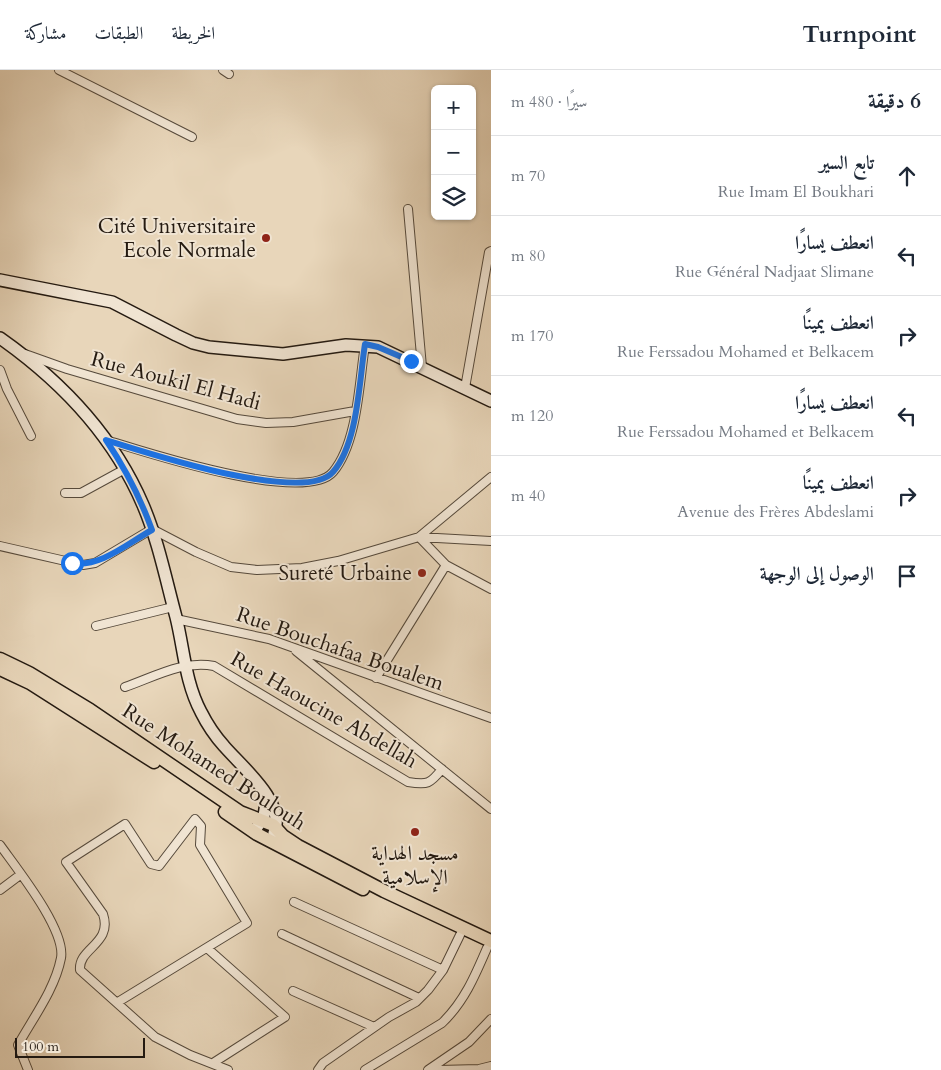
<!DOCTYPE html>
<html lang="ar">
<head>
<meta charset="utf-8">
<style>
  body { margin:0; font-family:Cardo,Amiri,serif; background:#f2f2f3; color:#1f2937; direction:rtl }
  .controls { position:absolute; right:15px; top:15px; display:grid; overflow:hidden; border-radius:8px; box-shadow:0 1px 4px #0004 }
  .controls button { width:45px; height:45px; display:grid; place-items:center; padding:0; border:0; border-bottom:1px solid #e0e1e3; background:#fff; color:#1f2937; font:25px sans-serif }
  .scale { position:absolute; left:15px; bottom:12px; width:130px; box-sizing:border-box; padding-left:5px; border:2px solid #241a11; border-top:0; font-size:14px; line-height:18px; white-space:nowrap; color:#241a11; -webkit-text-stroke:4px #f0e4d2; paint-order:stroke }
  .stop { position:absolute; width:15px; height:15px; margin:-11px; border:4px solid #1a73e8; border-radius:50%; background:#fff }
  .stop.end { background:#1a73e8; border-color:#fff; box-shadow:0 1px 5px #0008 }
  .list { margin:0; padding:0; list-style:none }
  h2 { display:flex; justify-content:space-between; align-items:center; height:65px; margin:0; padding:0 20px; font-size:21px }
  h2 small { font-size:16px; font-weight:400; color:#747a83 }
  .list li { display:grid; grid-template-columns:32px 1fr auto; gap:15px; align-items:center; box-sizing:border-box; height:80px; padding:0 20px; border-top:1px solid #e0e1e3 }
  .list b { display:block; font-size:19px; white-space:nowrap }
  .list p { margin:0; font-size:16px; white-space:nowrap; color:#747a83 }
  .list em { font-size:16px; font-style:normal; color:#747a83 }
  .icon { flex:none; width:28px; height:28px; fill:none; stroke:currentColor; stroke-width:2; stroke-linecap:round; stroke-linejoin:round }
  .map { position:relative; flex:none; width:491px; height:1000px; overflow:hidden; direction:ltr }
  header { display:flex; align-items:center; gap:30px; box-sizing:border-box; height:70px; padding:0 25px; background:#fff; border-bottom:1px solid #e0e1e3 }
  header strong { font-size:24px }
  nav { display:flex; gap:28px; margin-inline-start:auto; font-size:18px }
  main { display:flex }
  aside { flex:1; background:#fff }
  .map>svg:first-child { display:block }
</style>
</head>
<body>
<header>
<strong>Turnpoint</strong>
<nav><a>الخريطة</a><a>الطبقات</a><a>مشاركة</a></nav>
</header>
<main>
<aside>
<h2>6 دقيقة<small>سيرًا · 480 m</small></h2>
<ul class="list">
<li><svg class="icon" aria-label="ahead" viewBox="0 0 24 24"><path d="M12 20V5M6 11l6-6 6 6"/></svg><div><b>تابع السير</b><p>Rue Imam El Boukhari</p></div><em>70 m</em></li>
<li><svg class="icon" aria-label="left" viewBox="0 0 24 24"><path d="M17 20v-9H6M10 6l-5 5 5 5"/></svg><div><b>انعطف يسارًا</b><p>Rue Général Nadjaat Slimane</p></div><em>80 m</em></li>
<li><svg class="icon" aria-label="right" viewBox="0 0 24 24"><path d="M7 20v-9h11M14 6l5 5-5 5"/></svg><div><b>انعطف يمينًا</b><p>Rue Ferssadou Mohamed et Belkacem</p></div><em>170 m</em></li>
<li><svg class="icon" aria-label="left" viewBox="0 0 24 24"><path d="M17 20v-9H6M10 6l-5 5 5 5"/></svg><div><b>انعطف يسارًا</b><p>Rue Ferssadou Mohamed et Belkacem</p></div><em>120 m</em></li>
<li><svg class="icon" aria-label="right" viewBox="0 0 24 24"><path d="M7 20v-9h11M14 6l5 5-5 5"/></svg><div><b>انعطف يمينًا</b><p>Avenue des Frères Abdeslami</p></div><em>40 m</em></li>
<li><svg class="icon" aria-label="arrive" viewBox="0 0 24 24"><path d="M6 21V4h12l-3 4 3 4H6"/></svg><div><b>الوصول إلى الوجهة</b></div></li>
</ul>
</aside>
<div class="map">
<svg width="491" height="1000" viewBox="0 0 491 1000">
  <rect width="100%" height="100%" fill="#e8d6ba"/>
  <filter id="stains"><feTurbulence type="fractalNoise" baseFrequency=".004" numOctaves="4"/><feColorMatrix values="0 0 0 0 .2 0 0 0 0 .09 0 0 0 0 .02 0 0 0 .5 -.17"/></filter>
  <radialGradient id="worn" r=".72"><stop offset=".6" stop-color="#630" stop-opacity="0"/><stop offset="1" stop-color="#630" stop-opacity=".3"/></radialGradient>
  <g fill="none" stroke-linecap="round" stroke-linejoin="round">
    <g stroke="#55493b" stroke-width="10">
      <path id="street" d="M59,0L192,67
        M223,0L229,4
        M408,139L422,297
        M25,284L67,299L237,349L266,353L293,352L355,341
        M0,300L7,319L31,366
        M465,318L489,182L491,181
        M106,370C145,382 305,435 333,402C358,372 359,312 365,275
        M65,423H81L125,399
        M419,467L446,495L491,519
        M419,467L491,471
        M0,476L83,495L95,493L152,459L196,482L231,497L257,500L302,498L338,491L419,467L491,407
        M176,549L269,569L491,648
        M96,556L173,537
        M296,581L491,739
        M376,608L446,495
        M125,617C154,607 183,590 214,596L408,712C428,715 430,714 442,699
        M0,775C17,799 66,860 61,888C55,919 33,948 18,975L28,1000
        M0,820L20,805
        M294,832L443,900
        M282,864L419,928
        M207,878L285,947L213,993
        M293,921L374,957
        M118,932L247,853L200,775L201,756L195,749L159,796L151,794L125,754L66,792L103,844C113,874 78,878 80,900L155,967L190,985L228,1000
        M318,1000L323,993L389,947L416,932L428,920L443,900L460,865
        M365,1000L442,953C464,932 475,906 487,878
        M428,1000L469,972L491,949
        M439,1000L479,999L491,996"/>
    </g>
    <g stroke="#241a11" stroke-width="14">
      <path id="secondary" d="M0,210L112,232L176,265L193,273L209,277L283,284L346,275L378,277L491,331
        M0,268C61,311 113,365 143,435C158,470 166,510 176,547C184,579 185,612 201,642C207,654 215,666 224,676C241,696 287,733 274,763
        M254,762L264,746L267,726"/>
    </g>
    <g stroke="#241a11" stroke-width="15">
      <path id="primary" d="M0,589L29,603L90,640L240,742L273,755L283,766L298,776L384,821L491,871
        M0,599L30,613L154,692
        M225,742L257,764L363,819"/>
    </g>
    <use href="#street" stroke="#f0e4d2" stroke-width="8"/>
    <use href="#secondary" stroke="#f0e4d2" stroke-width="11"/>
    <use href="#primary" stroke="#e8d6ba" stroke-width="12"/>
  </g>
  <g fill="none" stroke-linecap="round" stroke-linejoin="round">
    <path stroke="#1a73e8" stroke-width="6" d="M72,493C100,498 128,473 152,460C140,427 125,398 106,370C145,382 304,435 333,402C358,373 359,312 365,274L378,277L411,291"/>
  </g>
  <g fill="#8f2418" stroke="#f0e4d2" stroke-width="2">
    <circle cx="266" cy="168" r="5"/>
    <circle cx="422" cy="503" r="5"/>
    <circle cx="415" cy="762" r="5"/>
  </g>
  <g text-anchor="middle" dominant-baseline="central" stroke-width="4" stroke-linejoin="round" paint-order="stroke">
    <g font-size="21" fill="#241a11" stroke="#f0e4d2" text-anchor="end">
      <text x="256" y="156">Cité Universitaire<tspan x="256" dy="24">Ecole Normale</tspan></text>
      <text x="412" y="503">Sureté Urbaine</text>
      <text x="415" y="783" text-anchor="middle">مسجد الهداية<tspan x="415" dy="24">الإسلامية</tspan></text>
    </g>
    <g font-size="21" fill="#241a11" stroke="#f0e4d2">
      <text transform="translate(176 311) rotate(15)">Rue Aoukil El Hadi</text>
      <text transform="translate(340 579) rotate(19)">Rue Bouchafaa Boualem</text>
      <text transform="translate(324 640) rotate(30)">Rue Haoucine Abdellah</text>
      <text transform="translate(214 697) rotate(33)">Rue Mohamed Boulouh</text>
    </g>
  </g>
  <rect width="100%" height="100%" filter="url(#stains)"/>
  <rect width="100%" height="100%" fill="url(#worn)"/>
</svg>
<div class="controls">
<button>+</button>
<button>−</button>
<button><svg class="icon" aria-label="layers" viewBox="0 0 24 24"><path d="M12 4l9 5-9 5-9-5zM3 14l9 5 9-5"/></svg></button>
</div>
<div class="scale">100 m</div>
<div class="stop" style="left:72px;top:493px"></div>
<div class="stop end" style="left:411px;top:291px"></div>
</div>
</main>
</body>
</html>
